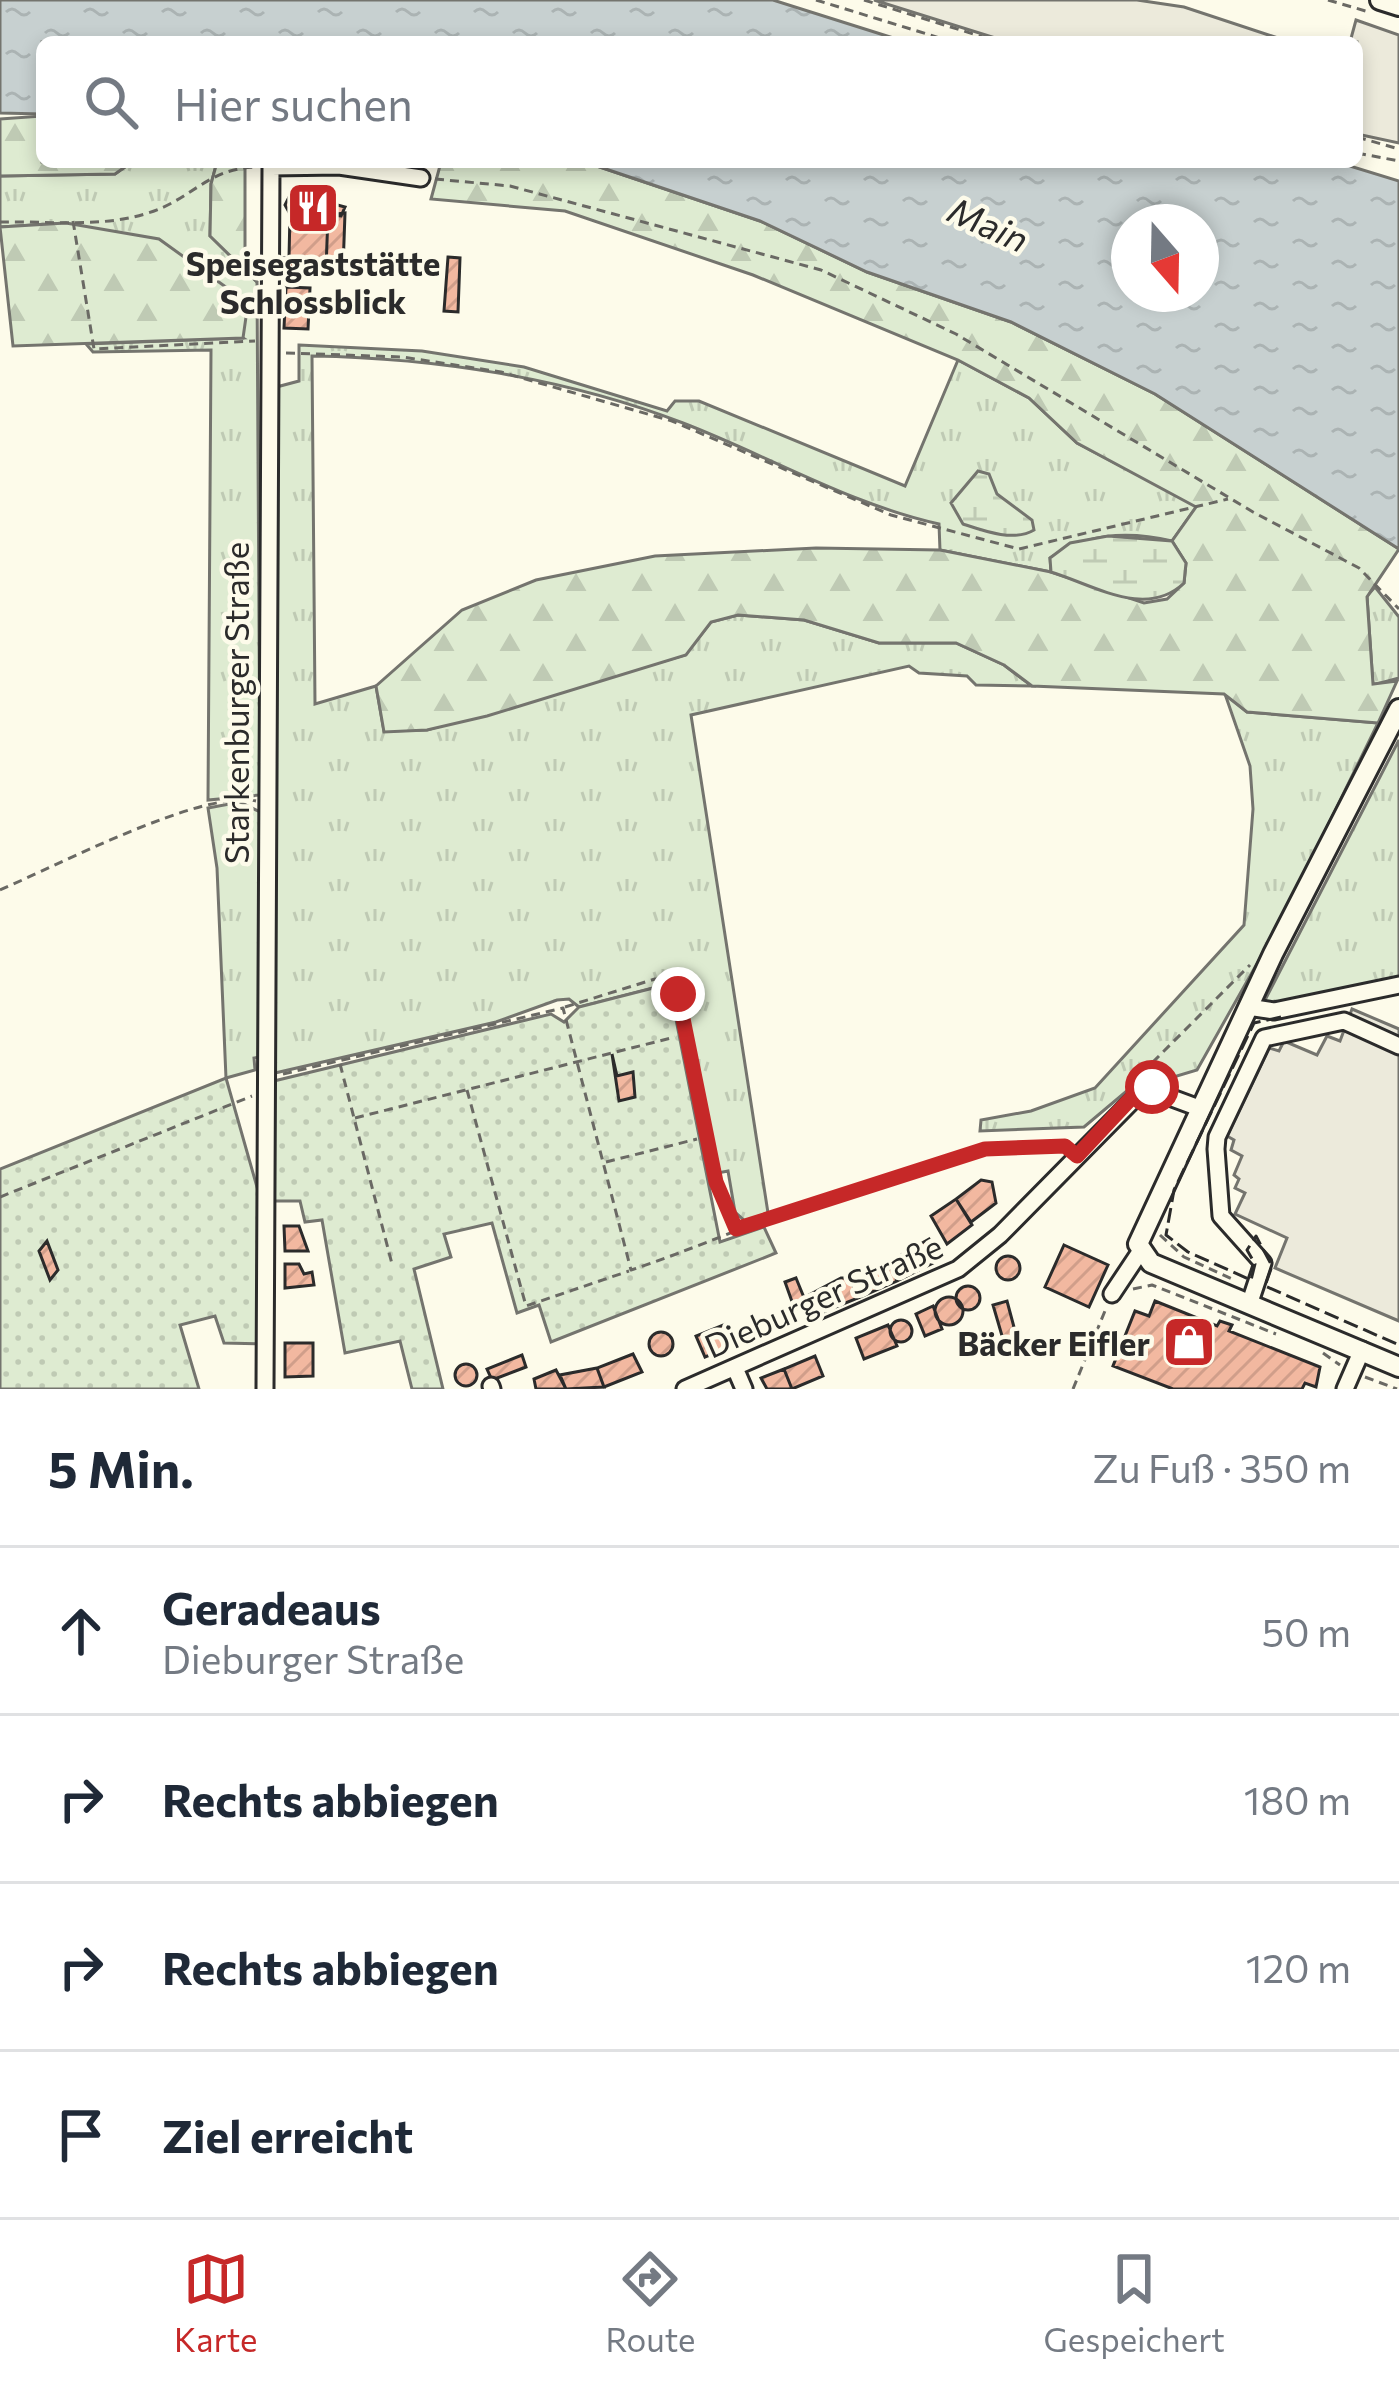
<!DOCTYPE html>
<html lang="de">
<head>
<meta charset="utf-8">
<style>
  body { margin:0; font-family:Commissioner,sans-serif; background:#f6f6f7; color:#1f2937 }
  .compass { position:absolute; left:1111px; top:204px; width:108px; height:108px; border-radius:50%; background:#fff; box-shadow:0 6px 18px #0003; rotate:160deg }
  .stop { position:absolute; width:36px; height:36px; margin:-27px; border:9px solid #c62828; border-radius:50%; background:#fff }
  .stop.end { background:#c62828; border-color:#fff; box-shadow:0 3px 12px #0008 }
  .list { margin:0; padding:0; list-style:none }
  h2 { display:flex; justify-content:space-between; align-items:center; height:156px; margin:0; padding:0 48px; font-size:51px }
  h2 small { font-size:39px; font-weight:400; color:#747a83 }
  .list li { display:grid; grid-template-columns:78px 1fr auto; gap:36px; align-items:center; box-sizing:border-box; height:168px; padding:0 48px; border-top:3px solid #e0e1e3 }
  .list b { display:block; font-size:45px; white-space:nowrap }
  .list p { margin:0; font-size:39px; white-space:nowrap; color:#747a83 }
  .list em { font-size:39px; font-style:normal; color:#747a83 }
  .icon { flex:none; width:66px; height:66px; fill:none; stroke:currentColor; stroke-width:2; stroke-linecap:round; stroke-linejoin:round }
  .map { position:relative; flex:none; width:1399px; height:1389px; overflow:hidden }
  .search { position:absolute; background:#fff; box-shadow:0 6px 18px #0003; left:36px; right:36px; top:36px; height:132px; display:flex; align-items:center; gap:30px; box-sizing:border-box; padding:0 42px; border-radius:18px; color:#747a83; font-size:45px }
  .sheet { height:828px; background:#fff }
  nav { display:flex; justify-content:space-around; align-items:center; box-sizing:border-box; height:168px; border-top:3px solid #e0e1e3; background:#fff; font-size:33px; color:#747a83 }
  nav a { display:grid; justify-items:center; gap:6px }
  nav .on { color:#c62828 }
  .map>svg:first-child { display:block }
</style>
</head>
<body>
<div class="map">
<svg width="1399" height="1389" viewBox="0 0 1399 1389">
  <defs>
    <pattern id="grass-tufts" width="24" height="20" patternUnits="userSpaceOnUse" patternTransform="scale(3)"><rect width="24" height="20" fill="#deebd1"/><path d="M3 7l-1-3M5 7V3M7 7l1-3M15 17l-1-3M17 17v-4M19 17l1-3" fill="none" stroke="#bfcab4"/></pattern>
    <pattern id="forest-firs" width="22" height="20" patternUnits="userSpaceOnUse" patternTransform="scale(3)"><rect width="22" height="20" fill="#deebd1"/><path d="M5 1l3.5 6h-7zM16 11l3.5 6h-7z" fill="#bfcab4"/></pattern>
    <pattern id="wetland-marsh" width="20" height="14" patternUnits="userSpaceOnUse" patternTransform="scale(3)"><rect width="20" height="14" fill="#deebd1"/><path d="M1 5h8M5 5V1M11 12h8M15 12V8" fill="none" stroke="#bfcab4"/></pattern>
    <pattern id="garden-dots" width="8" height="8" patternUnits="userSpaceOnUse" patternTransform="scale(3)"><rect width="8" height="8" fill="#deebd1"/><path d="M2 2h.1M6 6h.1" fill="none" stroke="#bfcab4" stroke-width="1.8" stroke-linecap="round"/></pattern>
    <pattern id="water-ripples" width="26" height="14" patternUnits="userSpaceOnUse" patternTransform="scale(3)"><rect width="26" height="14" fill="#c7d0d0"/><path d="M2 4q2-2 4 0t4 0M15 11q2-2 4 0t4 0" fill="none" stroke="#abb3b3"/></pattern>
    <pattern id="building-hatch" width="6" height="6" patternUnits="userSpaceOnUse" patternTransform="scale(3)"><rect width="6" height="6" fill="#f2b8a0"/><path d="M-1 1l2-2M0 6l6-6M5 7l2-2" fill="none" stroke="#d09e8a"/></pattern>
  </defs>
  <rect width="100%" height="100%" fill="#fdfbea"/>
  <path fill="url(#grass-tufts)" stroke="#74746e" stroke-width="3" d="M132,162H217L211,184L210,236L257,282L260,795L208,800L211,350L93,352L86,344L243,338L66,223L0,227V176L115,174Z
    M299,345L422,351L524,367L667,411L675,401H699L905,486L958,360L1029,398L1077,443L1197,506L1172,541C1130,531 1086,533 1050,558L1051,572L940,550L939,524C849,504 769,456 683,423C566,378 436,358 312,356L315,704L376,686L384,731L427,730L685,655L711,622L738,615L804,620L879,643H956L1004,665L1032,686L976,685L967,676L919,673L909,666L691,715L768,1213L745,1221L735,1212L728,1171L707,1175L668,984L579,1007L569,999L557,1000L496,1022L275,1073L272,1068L269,389L299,381Z
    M1375,587L1399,617V678L1373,685L1367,596Z
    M1225,694L1247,712L1378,723L1281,921L1197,1070L1167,1079L1147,1074L1084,1127L980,1131L981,1120L1031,1111L1095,1088L1244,925L1253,809L1250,766Z
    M1399,740V979L1271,1009L1264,1002Z
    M240,802L260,812V1057L254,1058L255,1070L226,1078L217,868L208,808Z"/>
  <path fill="url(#forest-firs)" stroke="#74746e" stroke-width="3" d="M42,116V162H132L115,174L0,176V119Z
    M217,162H245V255L257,282L210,236L211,184Z
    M441,162H585L760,221L867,272L1011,322L1155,394L1399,549L1367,597L1373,684L1397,681L1378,723L1247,712L1224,694L1032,686L1004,665L956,643H879L804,620L738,615L711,622L686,655L487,716L427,730L384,732L376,686L462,610L536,580L655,556L816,548L940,550L1051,572L1144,603L1167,599L1184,583L1186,563L1172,541L1196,507L1077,443L1029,398L958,360L753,275L565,211L431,199Z
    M66,223L159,239L248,303L243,338L13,346L0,227Z"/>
  <path fill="url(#wetland-marsh)" stroke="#74746e" stroke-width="3" d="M978,471L989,474L997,494L1032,520L1034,530C1014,542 984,531 963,524L951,503Z
    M1108,536L1172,541L1186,563L1184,583C1146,619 1096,586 1051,572L1050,558L1070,543Z"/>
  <path fill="url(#garden-dots)" stroke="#74746e" stroke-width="3" d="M669,984L720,1242L764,1227L776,1253L551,1342L539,1305L517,1313L492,1223L444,1234L451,1257L414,1269L443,1389H412L400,1341L345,1353L322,1220L305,1222L300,1201H273L274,1081L551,1014L564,1022L579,1007Z
    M226,1078L261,1201V1344L224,1343L215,1316L180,1325L199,1389H0V1169Z"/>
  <path fill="#eceadb" stroke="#74746e" stroke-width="3" d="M874,0H1137L1184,7L1290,42H1008Z
    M1356,20L1399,35V143L1357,134V42H1350Z
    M1352,1009L1399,1029V1321L1275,1268L1287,1238L1235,1214L1245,1193L1235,1188L1239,1179L1234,1175L1242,1156L1231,1150L1234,1140L1227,1136L1269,1048L1279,1051L1284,1041L1317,1055L1327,1036L1340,1041Z"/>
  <path fill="url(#water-ripples)" stroke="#74746e" stroke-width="3" fill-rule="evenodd" d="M0,0H773L906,42H42V114L0,113Z
    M585,162H1337L1399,181V549L1155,394L1011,322L867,272L760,221ZM1201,222V294H1129V222Z"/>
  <path fill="url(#building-hatch)" stroke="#2b2b2b" stroke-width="3" d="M304,193L329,194L330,203L345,207L341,216L328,215L326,269L279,267L280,258H289L290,214L285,205L289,197Z
    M345,213L343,269H326L328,215Z
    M448,257L460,258L458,312L444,311Z
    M286,287L310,288L308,329L284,328Z
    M612,1054L617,1076L633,1072L635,1097L619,1101Z
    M981,1180L992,1182L996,1203L971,1222L956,1199Z
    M956,1199L972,1225L947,1244L931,1216Z
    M284,1226H299L308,1251H285Z
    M929,1239L939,1260L897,1281L889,1262Z
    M47,1241L58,1270L50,1280L39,1251Z
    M1064,1245L1108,1265L1089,1307L1045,1287Z
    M996 1268a12 12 0 1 1 24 0a12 12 0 1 1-24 0Z
    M889,1262L897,1281L858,1298L850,1278Z
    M285,1264H299L304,1274L312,1272L314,1285L285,1288Z
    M796,1278L807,1305L795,1310L785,1282Z
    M841,1278H850L858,1298L816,1315L809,1295Z
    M956 1298a12 12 0 1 1 24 0a12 12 0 1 1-24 0Z
    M935 1311a14 14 0 1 1 28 0a14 14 0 1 1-28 0Z
    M1007,1301L1018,1342L1005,1346L993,1305Z
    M1155,1301L1217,1326L1220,1321L1232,1325L1229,1331L1320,1367L1316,1387L1305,1383L1302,1389H1173L1113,1366L1135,1311L1149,1316Z
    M933,1306L942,1329L925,1336L916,1314Z
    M890 1331a11 11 0 1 1 22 0a11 11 0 1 1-22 0Z
    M726,1324L735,1345L705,1357L696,1336Z
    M888,1325L897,1346L864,1359L856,1338Z
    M649 1344a12 12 0 1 1 24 0a12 12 0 1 1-24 0Z
    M285,1343H313V1376L285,1377Z
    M633,1354L642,1372L604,1387L597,1368Z
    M522,1355L526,1367L492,1380L487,1369Z
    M815,1356L823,1376L792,1389L784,1369Z
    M455 1375a11 11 0 1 1 22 0a11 11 0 1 1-22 0Z
    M597,1368L604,1387L566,1389L560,1375Z
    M784,1369L792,1389H767L761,1378Z
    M556,1370L566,1389H536L534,1379Z"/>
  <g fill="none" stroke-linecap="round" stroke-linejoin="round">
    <g stroke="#2b2b2b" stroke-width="21">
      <path id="minor" d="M1248,1007L1274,1011L1399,985
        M1112,1294L1140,1252
        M1250,1302L1263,1263L1221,1216L1216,1149L1217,1137L1264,1038L1344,1021L1399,1046
        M735,1368L744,1389
        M491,1386L492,1389
        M265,1389L271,167L339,166L421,178
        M685,1389L958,1269L1000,1235L1145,1088L1199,1108
        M1345,1389L1362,1350"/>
    </g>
    <g stroke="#2b2b2b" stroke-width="24">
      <path id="major" d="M1380,0L1399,6
        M1399,709L1273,954L1138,1244L1151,1263L1399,1367"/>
    </g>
    <path stroke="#6a6964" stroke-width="3" stroke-dasharray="9 6" stroke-linecap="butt" d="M816,0L953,42
      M864,0L999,42
      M1328,0L1369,12
      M1357,137L1399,149
      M1357,153L1399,161
      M435,179L510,186L821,270L956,334L1253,512L1359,568L1399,609
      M73,221L94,349L255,341
      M0,222C49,221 102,228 148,213C193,199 207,168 257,167
      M286,353L402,357L501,372L672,421L891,515L1019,549L1228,499
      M0,890C56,866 203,789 256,801
      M565,1007L655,979L674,983L716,1182L733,1227L741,1230
      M340,1064L392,1264
      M1142,1073L1250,965
      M283,1074L563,1008L631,1270C745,1233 952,1130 1066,1147
      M467,1090L526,1306L629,1271
      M355,1118L675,1037
      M606,1162L697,1139
      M0,1197L252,1096
      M1160,1235L1184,1257L1232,1279
      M1133,1289L1152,1285L1276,1334
      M1323,1353L1340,1365
      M1365,1377L1397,1389
      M1073,1389L1107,1306"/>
    <use href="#minor" stroke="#fdfbea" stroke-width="15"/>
    <use href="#major" stroke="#fdfbea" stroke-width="18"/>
    <path stroke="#2b2b2b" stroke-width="3" stroke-dasharray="15 6" stroke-linecap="butt" d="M1281,1017L1254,1023L1174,1190L1166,1235L1188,1252L1251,1280L1255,1264L1247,1250L1256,1236L1272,1266L1265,1286L1399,1345"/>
  </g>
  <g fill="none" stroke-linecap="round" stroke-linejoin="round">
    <path stroke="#c62828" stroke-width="15" d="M678,994L716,1182L736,1229L985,1149L1065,1146L1077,1156L1136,1093L1152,1087"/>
  </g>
  <defs>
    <g id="restaurant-square" transform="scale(2.7)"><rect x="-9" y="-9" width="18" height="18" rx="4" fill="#c62828" stroke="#fdfbea"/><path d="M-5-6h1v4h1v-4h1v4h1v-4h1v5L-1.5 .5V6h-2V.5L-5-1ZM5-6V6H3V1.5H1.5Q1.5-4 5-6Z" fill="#fff"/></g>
    <g id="shop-square" transform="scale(2.7)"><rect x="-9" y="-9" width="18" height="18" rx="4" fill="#c62828" stroke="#fdfbea"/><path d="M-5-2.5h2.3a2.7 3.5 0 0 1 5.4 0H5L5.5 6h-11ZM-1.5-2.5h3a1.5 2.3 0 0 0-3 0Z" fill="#fff"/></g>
  </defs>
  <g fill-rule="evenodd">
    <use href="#restaurant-square" x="313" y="208"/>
    <use href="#shop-square" x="1189" y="1342"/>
  </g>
  <g text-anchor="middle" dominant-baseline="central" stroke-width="9" stroke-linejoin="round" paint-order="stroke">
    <g font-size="33" font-weight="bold" fill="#2b2b2b" stroke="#fdfbea">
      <text x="313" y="262">Speisegaststätte<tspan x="313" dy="38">Schlossblick</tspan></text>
      <text x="1150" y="1342" text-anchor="end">Bäcker Eifler</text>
    </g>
    <g font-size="33" fill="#2b2b2b" stroke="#fdfbea">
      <text transform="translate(235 703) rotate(-90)">Starkenburger Straße</text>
      <text transform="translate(823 1295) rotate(-24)">Dieburger Straße</text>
    </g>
    <g font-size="36" font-style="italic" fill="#2b2b2b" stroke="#fdfbea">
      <text transform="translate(989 223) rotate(24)">Main</text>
    </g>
  </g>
</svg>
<svg class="compass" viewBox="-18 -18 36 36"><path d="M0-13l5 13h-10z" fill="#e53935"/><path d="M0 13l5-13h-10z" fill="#747a83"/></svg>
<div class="stop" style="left:1152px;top:1087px"></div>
<div class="stop end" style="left:678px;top:994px"></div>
<div class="search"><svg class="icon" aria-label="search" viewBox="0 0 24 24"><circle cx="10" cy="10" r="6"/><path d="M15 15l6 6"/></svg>Hier suchen</div>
</div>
<section class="sheet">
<h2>5 Min.<small>Zu Fuß · 350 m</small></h2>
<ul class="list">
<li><svg class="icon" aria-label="ahead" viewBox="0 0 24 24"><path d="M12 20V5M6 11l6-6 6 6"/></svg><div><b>Geradeaus</b><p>Dieburger Straße</p></div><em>50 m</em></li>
<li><svg class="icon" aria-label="right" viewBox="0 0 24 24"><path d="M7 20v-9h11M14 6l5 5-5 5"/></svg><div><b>Rechts abbiegen</b></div><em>180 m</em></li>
<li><svg class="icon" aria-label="right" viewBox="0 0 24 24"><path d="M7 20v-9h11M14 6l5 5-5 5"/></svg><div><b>Rechts abbiegen</b></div><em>120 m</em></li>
<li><svg class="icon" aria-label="arrive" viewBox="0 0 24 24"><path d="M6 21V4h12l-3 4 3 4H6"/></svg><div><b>Ziel erreicht</b></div></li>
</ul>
</section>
<nav>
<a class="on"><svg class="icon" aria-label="map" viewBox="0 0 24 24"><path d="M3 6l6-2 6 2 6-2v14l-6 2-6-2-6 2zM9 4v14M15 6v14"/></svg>Karte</a>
<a><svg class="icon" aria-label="directions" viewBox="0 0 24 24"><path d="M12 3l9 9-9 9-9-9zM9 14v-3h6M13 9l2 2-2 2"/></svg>Route</a>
<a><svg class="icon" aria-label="saved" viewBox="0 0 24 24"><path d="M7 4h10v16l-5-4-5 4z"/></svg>Gespeichert</a>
</nav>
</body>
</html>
